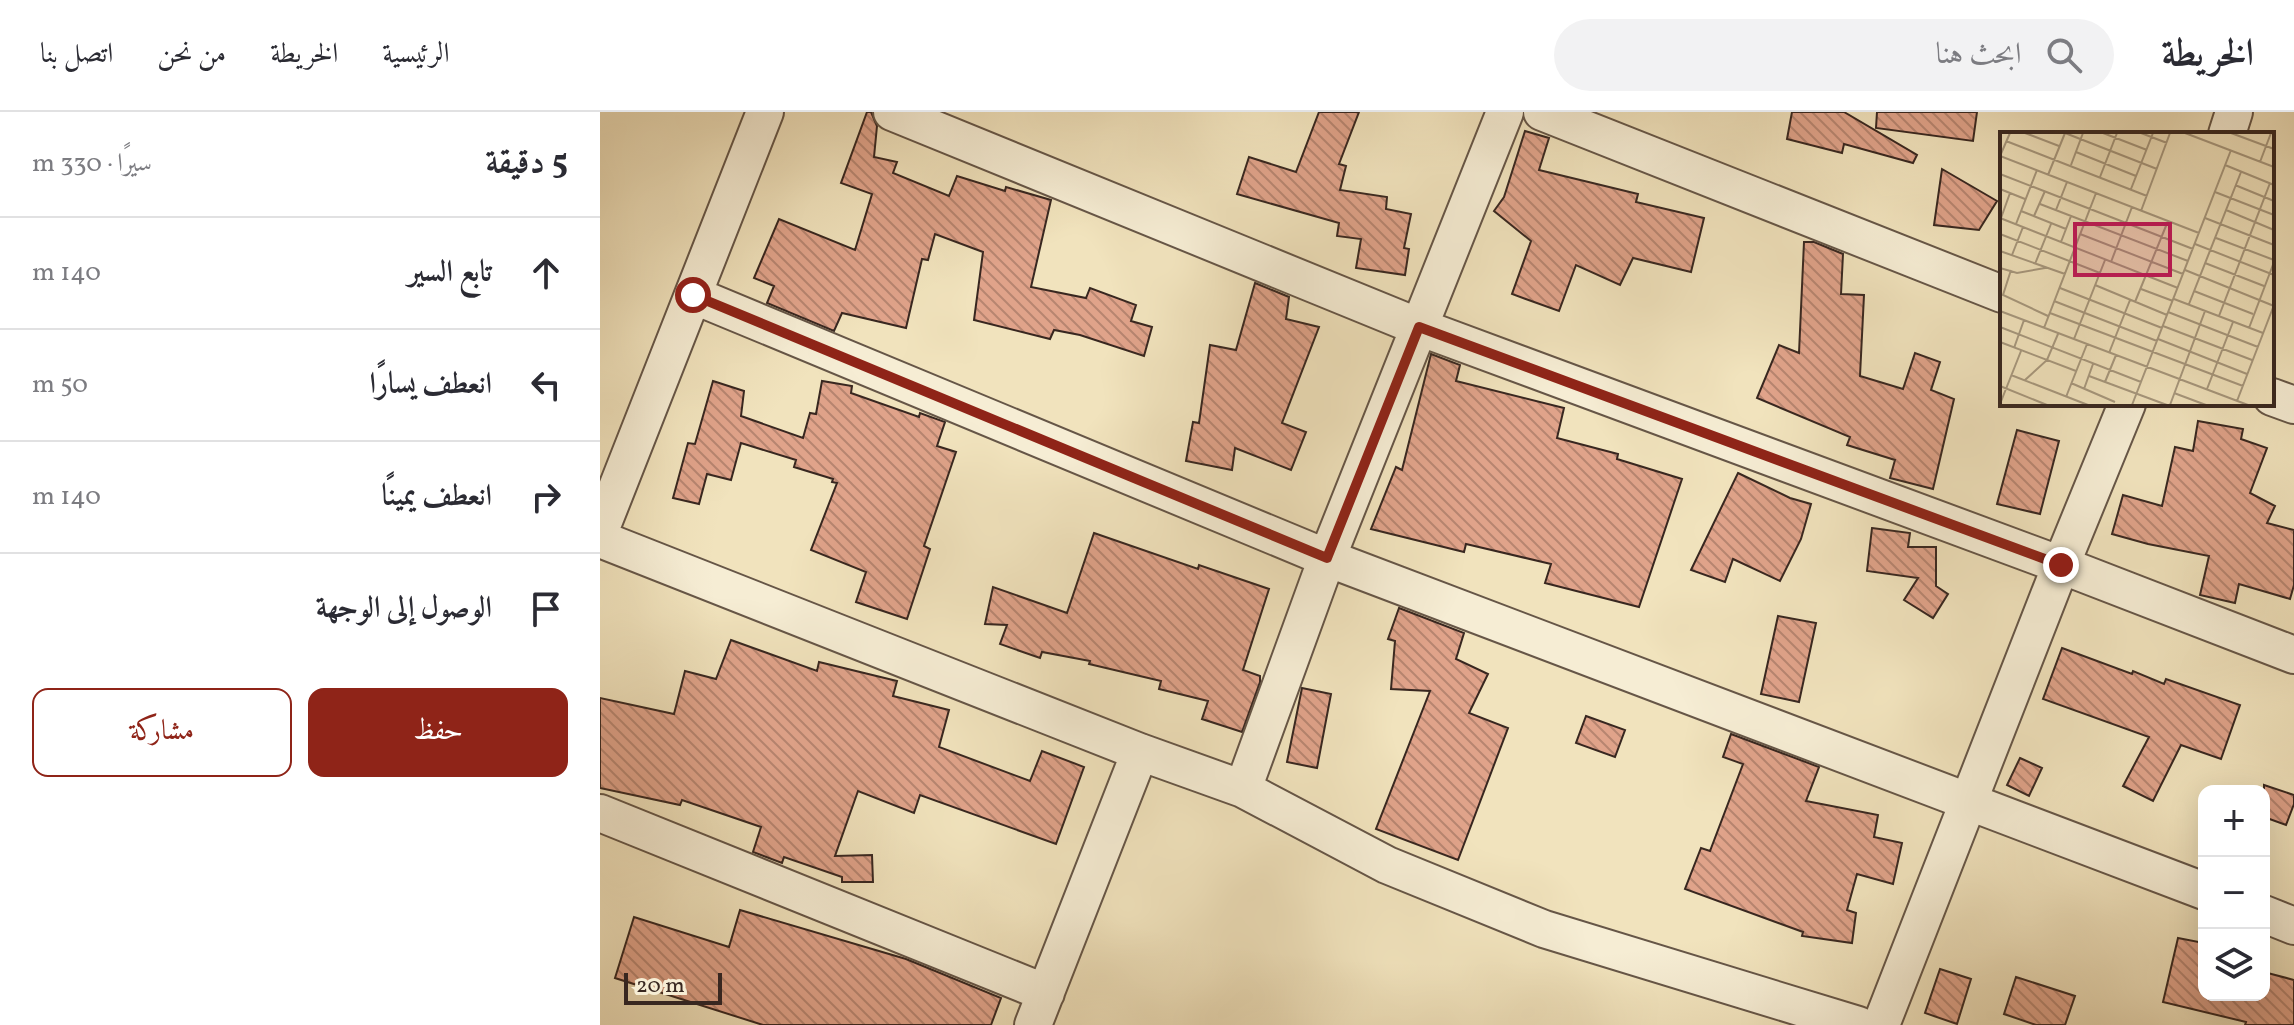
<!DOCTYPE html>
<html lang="ar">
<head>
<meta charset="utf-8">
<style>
  body { margin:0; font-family:Vollkorn,Amiri,serif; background:#f2f2f3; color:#2b2b33; direction:rtl }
  .controls { position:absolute; right:24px; bottom:24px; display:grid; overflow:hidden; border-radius:16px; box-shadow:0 8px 32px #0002 }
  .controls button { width:72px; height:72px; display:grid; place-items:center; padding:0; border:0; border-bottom:2px solid #e1e1e2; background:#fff; color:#2b2b33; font:40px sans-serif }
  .scale { position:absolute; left:24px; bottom:20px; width:98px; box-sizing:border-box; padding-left:8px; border:4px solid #382720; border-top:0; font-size:22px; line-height:28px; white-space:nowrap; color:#382720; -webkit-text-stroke:6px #f6edd4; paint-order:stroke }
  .stop { position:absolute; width:24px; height:24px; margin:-18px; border:6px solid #8f2418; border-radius:50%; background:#fff }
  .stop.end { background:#8f2418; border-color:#fff; box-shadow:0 2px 8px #0008 }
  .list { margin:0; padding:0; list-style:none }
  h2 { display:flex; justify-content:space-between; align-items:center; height:104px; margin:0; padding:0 32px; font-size:34px }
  h2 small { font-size:26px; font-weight:400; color:#7c7c81 }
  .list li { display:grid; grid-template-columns:52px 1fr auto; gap:24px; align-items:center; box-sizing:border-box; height:112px; padding:0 32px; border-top:2px solid #e1e1e2 }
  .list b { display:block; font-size:30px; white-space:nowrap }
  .list em { font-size:26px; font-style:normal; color:#7c7c81 }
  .actions { display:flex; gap:16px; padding:24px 32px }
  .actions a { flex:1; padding:18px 0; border:2px solid #8f2418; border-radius:16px; text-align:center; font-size:28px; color:#8f2418 }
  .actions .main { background:#8f2418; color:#fff }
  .icon { flex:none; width:44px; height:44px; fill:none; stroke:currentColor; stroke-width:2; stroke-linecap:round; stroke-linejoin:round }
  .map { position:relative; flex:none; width:1694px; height:913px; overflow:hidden; direction:ltr }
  header { display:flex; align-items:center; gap:48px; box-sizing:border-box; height:112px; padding:0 40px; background:#fff; border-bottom:2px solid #e1e1e2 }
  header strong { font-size:38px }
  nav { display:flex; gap:44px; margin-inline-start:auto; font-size:28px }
  .search { width:560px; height:72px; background:#f2f2f3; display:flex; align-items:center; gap:20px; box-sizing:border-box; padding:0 28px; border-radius:44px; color:#7c7c81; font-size:30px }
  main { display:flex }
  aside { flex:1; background:#fff }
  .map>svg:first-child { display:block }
</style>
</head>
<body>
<header>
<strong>الخريطة</strong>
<div class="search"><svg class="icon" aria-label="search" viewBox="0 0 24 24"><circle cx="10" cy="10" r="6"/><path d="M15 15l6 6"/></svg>ابحث هنا</div>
<nav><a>الرئيسية</a><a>الخريطة</a><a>من نحن</a><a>اتصل بنا</a></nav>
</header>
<main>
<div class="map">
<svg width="1694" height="913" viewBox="0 0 1694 913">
  <defs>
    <pattern id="building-back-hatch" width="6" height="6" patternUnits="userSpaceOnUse" patternTransform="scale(2)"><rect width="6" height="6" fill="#e0a38a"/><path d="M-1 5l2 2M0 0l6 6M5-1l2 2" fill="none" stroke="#b78570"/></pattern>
  </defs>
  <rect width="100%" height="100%" fill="#f1e3bd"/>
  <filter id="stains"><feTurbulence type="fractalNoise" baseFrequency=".0025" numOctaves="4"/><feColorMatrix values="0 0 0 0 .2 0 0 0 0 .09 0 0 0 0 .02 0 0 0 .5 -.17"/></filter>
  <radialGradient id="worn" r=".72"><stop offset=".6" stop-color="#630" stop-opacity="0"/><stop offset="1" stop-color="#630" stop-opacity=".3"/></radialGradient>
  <path fill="url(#building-back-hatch)" stroke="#382720" stroke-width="2" d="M267,0H271L277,14L274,45L297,50L293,61L349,84L357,64L405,79L406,75L451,88L431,175L486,186L490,176L536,193L531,209L552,215L544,244L480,223L454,218L450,227L374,208L383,140L335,122L328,148L322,147L306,216L242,201L234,219L167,191L174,174L154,166L179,107L255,138L272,82L241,71Z
    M719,0H759L739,52L746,54L740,78L787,85L786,97L811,102L804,136L809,137L805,163L756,156L761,127L737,124L739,111L637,82L649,45L696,60Z
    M1192,0H1244L1317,43L1313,51L1244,32L1242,41L1187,27Z
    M1277,0H1377L1373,29L1276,16Z
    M925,19L949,26L939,58L1038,82L1036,90L1104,106L1091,160L1033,146L1020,173L976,153L959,199L912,182L931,129L894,99L904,85Z
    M1342,57L1397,89L1379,118L1334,113Z
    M1204,130H1214L1243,142L1241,182L1264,183L1260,264L1303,277L1315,241L1340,250L1331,278L1354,287L1333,377L1290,366L1295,348L1247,333L1250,325L1157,286L1179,233L1199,241Z
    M655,171L689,185L686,207L719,215L682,311L706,320L691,358L635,336L632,358L586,349L593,310L599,311L610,233L636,238Z
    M831,242L860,253L856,269L964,296L957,326L1018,342L1017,347L1082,367L1039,495L945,471L951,452L866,432L864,440L771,417L796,355L802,358Z
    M113,269L144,279L141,304L203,326L210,301L216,302L222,269L252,274L251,281L319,305L320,301L345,310L337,334L356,340L324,434L330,437L307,507L256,490L266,460L211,438L237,371L232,370L233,367L194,355L196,348L141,331L131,368L107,362L99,392L73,386L88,331L95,332Z
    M1598,309L1643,317L1641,327L1667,336L1650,381L1675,394L1667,411L1694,418V473L1690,487L1639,472L1635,491L1600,483L1609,444L1548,432L1512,422L1523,383L1562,394L1575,335L1593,339Z
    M1417,318L1459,329L1440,402L1397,392Z
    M1138,361L1190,386L1211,392L1201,427L1180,469L1133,447L1125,470L1091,458Z
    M1272,416L1310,421L1308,435H1336V474L1348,482L1333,506L1304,488L1318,466L1267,459Z
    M494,421L598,457L599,453L669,477L643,558L660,564V570L642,620L602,607L608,589L559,577L561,569L489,552L490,549L442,540L440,546L400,532L407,513L385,512L393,475L467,501Z
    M799,496L864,521L856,547L888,562L869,601L908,616L858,748L776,717L830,579L791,577L795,529L788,527Z
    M1178,504L1216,511L1199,590L1161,582Z
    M131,528L217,559L219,550L297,569L293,584L349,598L339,635L430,669L442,639L484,655L456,732L320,683L314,701L258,679L235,744L272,743L273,770H242V765L184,745L182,751L153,740L161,715L82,688L80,693L0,676V586L74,602L85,559L116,567Z
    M1462,536L1532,562L1533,559L1564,572L1566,567L1640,593L1621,647L1581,633L1553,689L1523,674L1549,625L1443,587Z
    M702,576L731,582L717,656L687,650Z
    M986,604L1025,618L1015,645L976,631Z
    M1131,622L1219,655L1206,689L1278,703L1274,725L1302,731L1293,772L1257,762L1247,798L1256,801L1252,831L1202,824L1203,820L1085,777L1101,736L1110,739L1143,652L1123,645Z
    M1420,646L1442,656L1429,684L1407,673Z
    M1664,673L1694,683V692L1686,713L1664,705Z
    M140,798L306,847L401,886L391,913H163L15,866L34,805L129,835Z
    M1578,826L1604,831V883H1664V860L1694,868V913H1645L1646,910L1563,890Z
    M1340,857L1371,867L1357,912L1325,901Z
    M1416,865L1475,884L1465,913H1436L1404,902Z"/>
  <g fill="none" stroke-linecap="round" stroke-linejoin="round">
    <g stroke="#665647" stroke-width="40">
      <path id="street" d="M292,0L819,215L1461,453L1694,543
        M942,0L1402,182
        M1627,22L1634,0
        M93,183L727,446L1604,779
        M1672,285L1694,293
        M0,419L165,0
        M0,427L540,640L643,677L787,753L944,817L1258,913
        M643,677L727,446L905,0
        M0,701L446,881
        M1664,802L1694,814
        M433,913L540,640
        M1281,913L1461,453L1527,292"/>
    </g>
    <use href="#street" stroke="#f6edd4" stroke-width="36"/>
  </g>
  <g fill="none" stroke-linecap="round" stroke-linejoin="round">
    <path stroke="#8f2418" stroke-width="10" d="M93,183L727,446L819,215L1461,453"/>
  </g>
  <g transform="translate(1400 20)">
    <rect width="274" height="274" fill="#f1e3bd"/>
    <path fill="none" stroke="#a7987e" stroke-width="2" d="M10,1L0,24L199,101M25,1L59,14M65,1L157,37M103,1L147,18M141,1L167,11M185,1L274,35M231,1L274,17M6,9L147,64M76,20L136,44M260,30L271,1M71,33L83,1M225,33L274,53M0,42L193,117M48,43L65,1M100,45L117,1M235,53L274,69M0,57L25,67M131,57L153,1M215,60L274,83M40,72L188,129M56,78L67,50M226,78L274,98M21,79L66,97M141,79L170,1M34,84L45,59M0,86L178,156M1,86L10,61M205,86L274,113M16,92L37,38M0,102L100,141M80,102L183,142M216,106L274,128M61,110L71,84M195,112L274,143M0,119L65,142M12,123L23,95M111,130L132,75M205,131L264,154M35,132L51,92M0,136L17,141L45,136M11,138L3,163L48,184M185,138L274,174M95,153L167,183M60,156L162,196M141,157L173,169M194,159L253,182M174,167L263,201M54,169L157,209M135,170L168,89M189,172L241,40M0,179L248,273M168,180L258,215M50,181L243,254M219,184L270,51M163,194L252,228M0,195L141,250M44,196L96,61M249,196L274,130M74,207L105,128M158,207L247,242M0,210L76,239M14,216L24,188M109,221L130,168M11,243L88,273M89,244L167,273M25,248L47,228L58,202M105,250L116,223M71,251L115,270M0,254L47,273M84,257L93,232M207,257L233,190M174,261L206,273M66,265L87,212M237,269L274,173M0,272L21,219M132,273L231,18M170,273L205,179"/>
    <path fill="#c2185b" fill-opacity="0.15" stroke="#c2185b" stroke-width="4" d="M75,92H170V143H75Z"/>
    <rect width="274" height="274" fill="none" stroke="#382720" stroke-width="4"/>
  </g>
  <rect width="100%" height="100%" filter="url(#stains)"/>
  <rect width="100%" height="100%" fill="url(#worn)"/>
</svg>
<div class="controls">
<button>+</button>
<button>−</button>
<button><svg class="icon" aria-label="layers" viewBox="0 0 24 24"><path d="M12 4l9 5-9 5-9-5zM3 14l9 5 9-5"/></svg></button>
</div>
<div class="scale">20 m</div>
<div class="stop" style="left:93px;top:183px"></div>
<div class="stop end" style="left:1461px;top:453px"></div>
</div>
<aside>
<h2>5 دقيقة<small>سيرًا · 330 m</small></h2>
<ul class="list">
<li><svg class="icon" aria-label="ahead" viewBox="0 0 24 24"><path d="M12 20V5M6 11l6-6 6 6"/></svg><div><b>تابع السير</b></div><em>140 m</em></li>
<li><svg class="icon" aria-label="left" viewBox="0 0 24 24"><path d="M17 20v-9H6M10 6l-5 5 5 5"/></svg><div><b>انعطف يسارًا</b></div><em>50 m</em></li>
<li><svg class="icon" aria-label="right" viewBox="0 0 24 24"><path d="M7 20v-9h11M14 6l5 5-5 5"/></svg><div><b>انعطف يمينًا</b></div><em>140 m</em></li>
<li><svg class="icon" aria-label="arrive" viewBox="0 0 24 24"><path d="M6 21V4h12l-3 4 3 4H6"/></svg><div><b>الوصول إلى الوجهة</b></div></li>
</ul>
<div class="actions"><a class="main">حفظ</a><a>مشاركة</a></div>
</aside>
</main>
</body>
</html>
